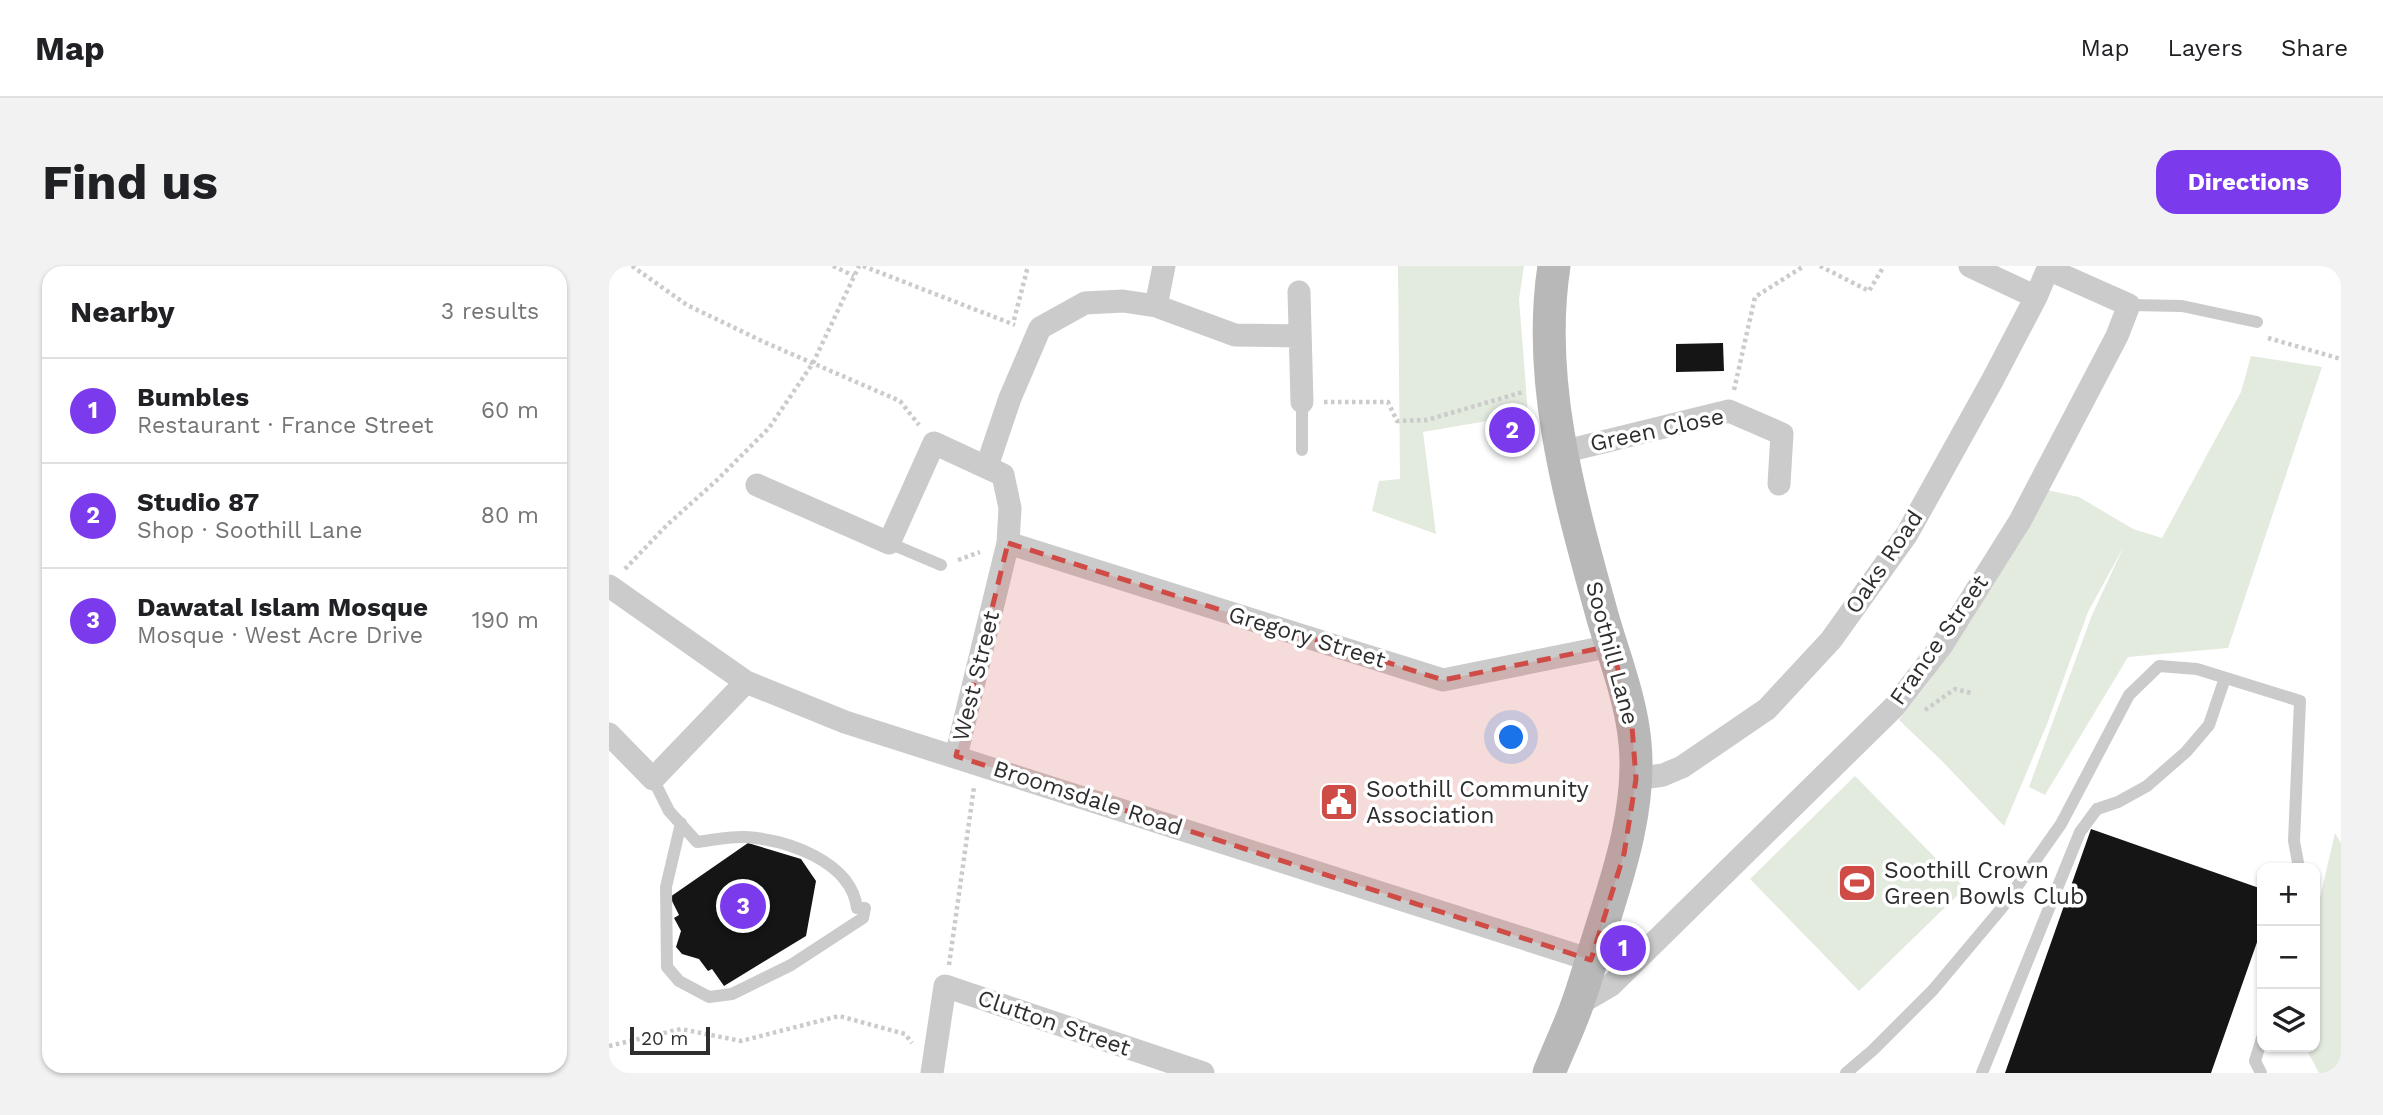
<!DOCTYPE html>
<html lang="en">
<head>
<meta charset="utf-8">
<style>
  body { margin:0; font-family:"Work Sans",sans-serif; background:#f2f2f2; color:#202124 }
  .controls { position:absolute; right:21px; bottom:21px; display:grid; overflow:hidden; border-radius:14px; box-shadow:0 2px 5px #0004 }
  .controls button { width:63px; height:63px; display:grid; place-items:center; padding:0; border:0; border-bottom:2px solid #e0e0e0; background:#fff; color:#202124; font:35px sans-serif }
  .scale { position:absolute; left:21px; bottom:18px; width:80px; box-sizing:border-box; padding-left:7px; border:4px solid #2e2e2e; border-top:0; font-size:19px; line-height:24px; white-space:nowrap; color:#2e2e2e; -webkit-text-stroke:5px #fff; paint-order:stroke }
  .you { position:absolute; left:903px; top:472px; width:24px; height:24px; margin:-18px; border:5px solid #fff; border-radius:50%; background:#1a73e8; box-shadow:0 0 0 10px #1a73e833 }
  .badge { display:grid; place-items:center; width:46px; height:46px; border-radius:50%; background:#7c3aed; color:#fff; font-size:23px; font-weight:700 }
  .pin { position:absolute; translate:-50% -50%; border:4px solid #fff; box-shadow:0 2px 7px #0006 }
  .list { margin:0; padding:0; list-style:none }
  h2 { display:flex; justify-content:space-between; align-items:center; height:91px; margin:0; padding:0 28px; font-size:30px }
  h2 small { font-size:23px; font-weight:400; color:#757577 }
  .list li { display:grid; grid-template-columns:46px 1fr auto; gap:21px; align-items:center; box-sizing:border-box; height:105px; padding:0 28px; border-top:2px solid #e0e0e0 }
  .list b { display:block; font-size:26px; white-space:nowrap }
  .list p { margin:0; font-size:23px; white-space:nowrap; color:#757577 }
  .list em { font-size:23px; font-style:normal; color:#757577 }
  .icon { flex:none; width:38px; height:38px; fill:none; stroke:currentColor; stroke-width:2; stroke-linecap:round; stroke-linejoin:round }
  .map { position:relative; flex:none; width:1732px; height:807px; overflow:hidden; border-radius:21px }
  header { display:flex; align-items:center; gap:42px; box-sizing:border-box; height:98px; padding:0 35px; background:#fff; border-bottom:2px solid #e0e0e0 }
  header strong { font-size:33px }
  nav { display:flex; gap:38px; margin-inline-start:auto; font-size:24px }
  .intro { display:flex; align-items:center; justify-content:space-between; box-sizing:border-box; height:168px; padding:0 42px }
  h1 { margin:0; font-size:49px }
  .button { padding:18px 32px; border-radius:21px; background:#7c3aed; color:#fff; font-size:24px; font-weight:700 }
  main { display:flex; gap:42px; padding:0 42px }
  aside { flex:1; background:#fff; border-radius:21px; box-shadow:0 2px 5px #0004 }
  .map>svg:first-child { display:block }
</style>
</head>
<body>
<header>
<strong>Map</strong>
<nav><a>Map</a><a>Layers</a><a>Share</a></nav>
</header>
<div class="intro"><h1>Find us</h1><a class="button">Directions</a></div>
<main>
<aside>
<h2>Nearby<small>3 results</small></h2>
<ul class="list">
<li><span class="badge">1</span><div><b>Bumbles</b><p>Restaurant · France Street</p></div><em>60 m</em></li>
<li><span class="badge">2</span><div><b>Studio 87</b><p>Shop · Soothill Lane</p></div><em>80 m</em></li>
<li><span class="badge">3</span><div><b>Dawatal Islam Mosque</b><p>Mosque · West Acre Drive</p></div><em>190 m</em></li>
</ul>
</aside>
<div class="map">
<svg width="1732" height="807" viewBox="0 0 1732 807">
  <rect width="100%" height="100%" fill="#fff"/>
  <path fill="#e3eade" d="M789,0H915L910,33L919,148L814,166L827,268L763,245L770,215L791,213Z
    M1642,90L1713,101L1619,382L1519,391L1436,529L1420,521L1483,349L1515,280L1479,346L1438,458L1395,560L1333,495L1290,454L1321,414L1417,264L1438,224L1470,231L1524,263L1553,272L1632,126Z
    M1246,510L1356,622L1250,725L1141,613Z
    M1726,567L1732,577V807H1710L1696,781H1706V653Z"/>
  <path fill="#151515" d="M1114,77L1115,105L1067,106V78Z
    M1482,563L1653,623V662L1602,807H1396Z
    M139,577L192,593L207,615L197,670L115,720L103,703L99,705L90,693L73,688L67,681L72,665L65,652L70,649L61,631Z"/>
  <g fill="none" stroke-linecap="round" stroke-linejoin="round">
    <path stroke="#cbcbcb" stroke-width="4.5" stroke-dasharray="3.5 3.5" stroke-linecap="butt" d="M23,0L78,39L155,76L291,135L310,159
      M224,0L245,10
      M254,0L406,59
      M1211,0L1260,25L1275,0
      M405,54L419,0
      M1659,72L1732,93
      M1125,124L1146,31L1195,0
      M715,136H779L788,155L818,154L914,126
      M349,294L371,286
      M16,303L58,259L107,215L160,162L204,97L250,0
      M1316,444L1346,423L1362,427
      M340,699L365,521
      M0,780L72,763L132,775L230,750L296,768L303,777"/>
    <path stroke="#cbcbcb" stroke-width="12" d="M1520,39L1573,40L1648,56
      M693,184V136
      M280,277L332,299
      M44,513L60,545L88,576C104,574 121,570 137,571C178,574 242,595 248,642H256L254,652L182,699L123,728L100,731L70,715L58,701L57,621L72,557
      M1237,807L1264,784L1324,724L1392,643L1452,558L1520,429L1550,400L1588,403L1691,435L1685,575L1690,602
      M1373,807L1471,566L1488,543L1509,536L1538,520L1577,486L1600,459L1616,412
      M1652,807L1646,795L1653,772"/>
    <path stroke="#cbcbcb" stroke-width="23" d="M1361,0L1427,31
      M690,26L693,136
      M547,40L555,0
      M953,186L1120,145L1173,168L1170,218
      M378,200L401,132L431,62L476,37L514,35L547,40L626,69L691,70
      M148,219L280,277L325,177L394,209L401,242L399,277L347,490
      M399,277L834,414L1002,380
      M0,320L137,416L236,456L982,694
      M0,468L44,513L137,416
      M1027,513L1054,509L1073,501L1158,443L1222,374L1298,268L1383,115L1427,31L1440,0
      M968,739L1002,719L1286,440L1333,379L1411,255L1508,70L1520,39L1439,3
      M323,807L336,720L594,807"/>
    <path stroke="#b8b8b8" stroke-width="33" d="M940,807C949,784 960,762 968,739C977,714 984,688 992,663C1011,604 1032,539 1026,477C1022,433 1005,391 993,349C962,236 927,117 945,0"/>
  </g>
  <path fill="#cf4b46" fill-opacity="0.2" stroke="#cf4b46" stroke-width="5" stroke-dasharray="14 9" stroke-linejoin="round" d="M399,277L834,414L1002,380L1022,447L1027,513L1015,588L982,694L347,490Z"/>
  <defs>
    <g id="civic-square" transform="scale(2.0125)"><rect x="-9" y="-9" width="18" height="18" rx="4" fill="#cf4b46" stroke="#fff"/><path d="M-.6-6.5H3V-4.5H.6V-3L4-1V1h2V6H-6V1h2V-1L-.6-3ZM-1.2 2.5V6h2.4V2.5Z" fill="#fff"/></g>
    <g id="stadium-square" transform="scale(2.0125)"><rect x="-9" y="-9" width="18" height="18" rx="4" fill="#cf4b46" stroke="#fff"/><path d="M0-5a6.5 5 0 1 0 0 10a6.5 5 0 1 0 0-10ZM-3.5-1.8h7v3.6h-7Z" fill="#fff"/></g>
  </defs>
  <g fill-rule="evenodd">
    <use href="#civic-square" x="730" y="536"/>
    <use href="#stadium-square" x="1248" y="617"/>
  </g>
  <g text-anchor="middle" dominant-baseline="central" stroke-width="7" stroke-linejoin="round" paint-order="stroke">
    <g font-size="23" fill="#2e2e2e" stroke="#fff">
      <text transform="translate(1048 164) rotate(-12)">Green Close</text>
      <text transform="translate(1275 296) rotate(-56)">Oaks Road</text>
      <text transform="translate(698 371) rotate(17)">Gregory Street</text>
      <text transform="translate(1330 374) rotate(-55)">France Street</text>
      <text transform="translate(1003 387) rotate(75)">Soothill Lane</text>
      <text transform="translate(367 410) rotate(-76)">West Street</text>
      <text transform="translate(479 532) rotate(18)">Broomsdale Road</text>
      <text transform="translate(445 757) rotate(19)">Clutton Street</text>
    </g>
    <g font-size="23" fill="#2e2e2e" stroke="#fff" text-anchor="start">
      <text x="757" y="523">Soothill Community<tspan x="757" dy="26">Association</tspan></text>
      <text x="1275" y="604">Soothill Crown<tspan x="1275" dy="26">Green Bowls Club</tspan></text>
    </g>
  </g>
</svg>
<div class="controls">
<button>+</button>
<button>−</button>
<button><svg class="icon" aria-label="layers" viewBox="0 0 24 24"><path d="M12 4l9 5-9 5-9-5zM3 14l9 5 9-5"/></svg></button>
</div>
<div class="scale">20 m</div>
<div class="you"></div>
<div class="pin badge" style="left:1014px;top:682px">1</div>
<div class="pin badge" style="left:903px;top:164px">2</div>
<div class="pin badge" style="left:134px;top:640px">3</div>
</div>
</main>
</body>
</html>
